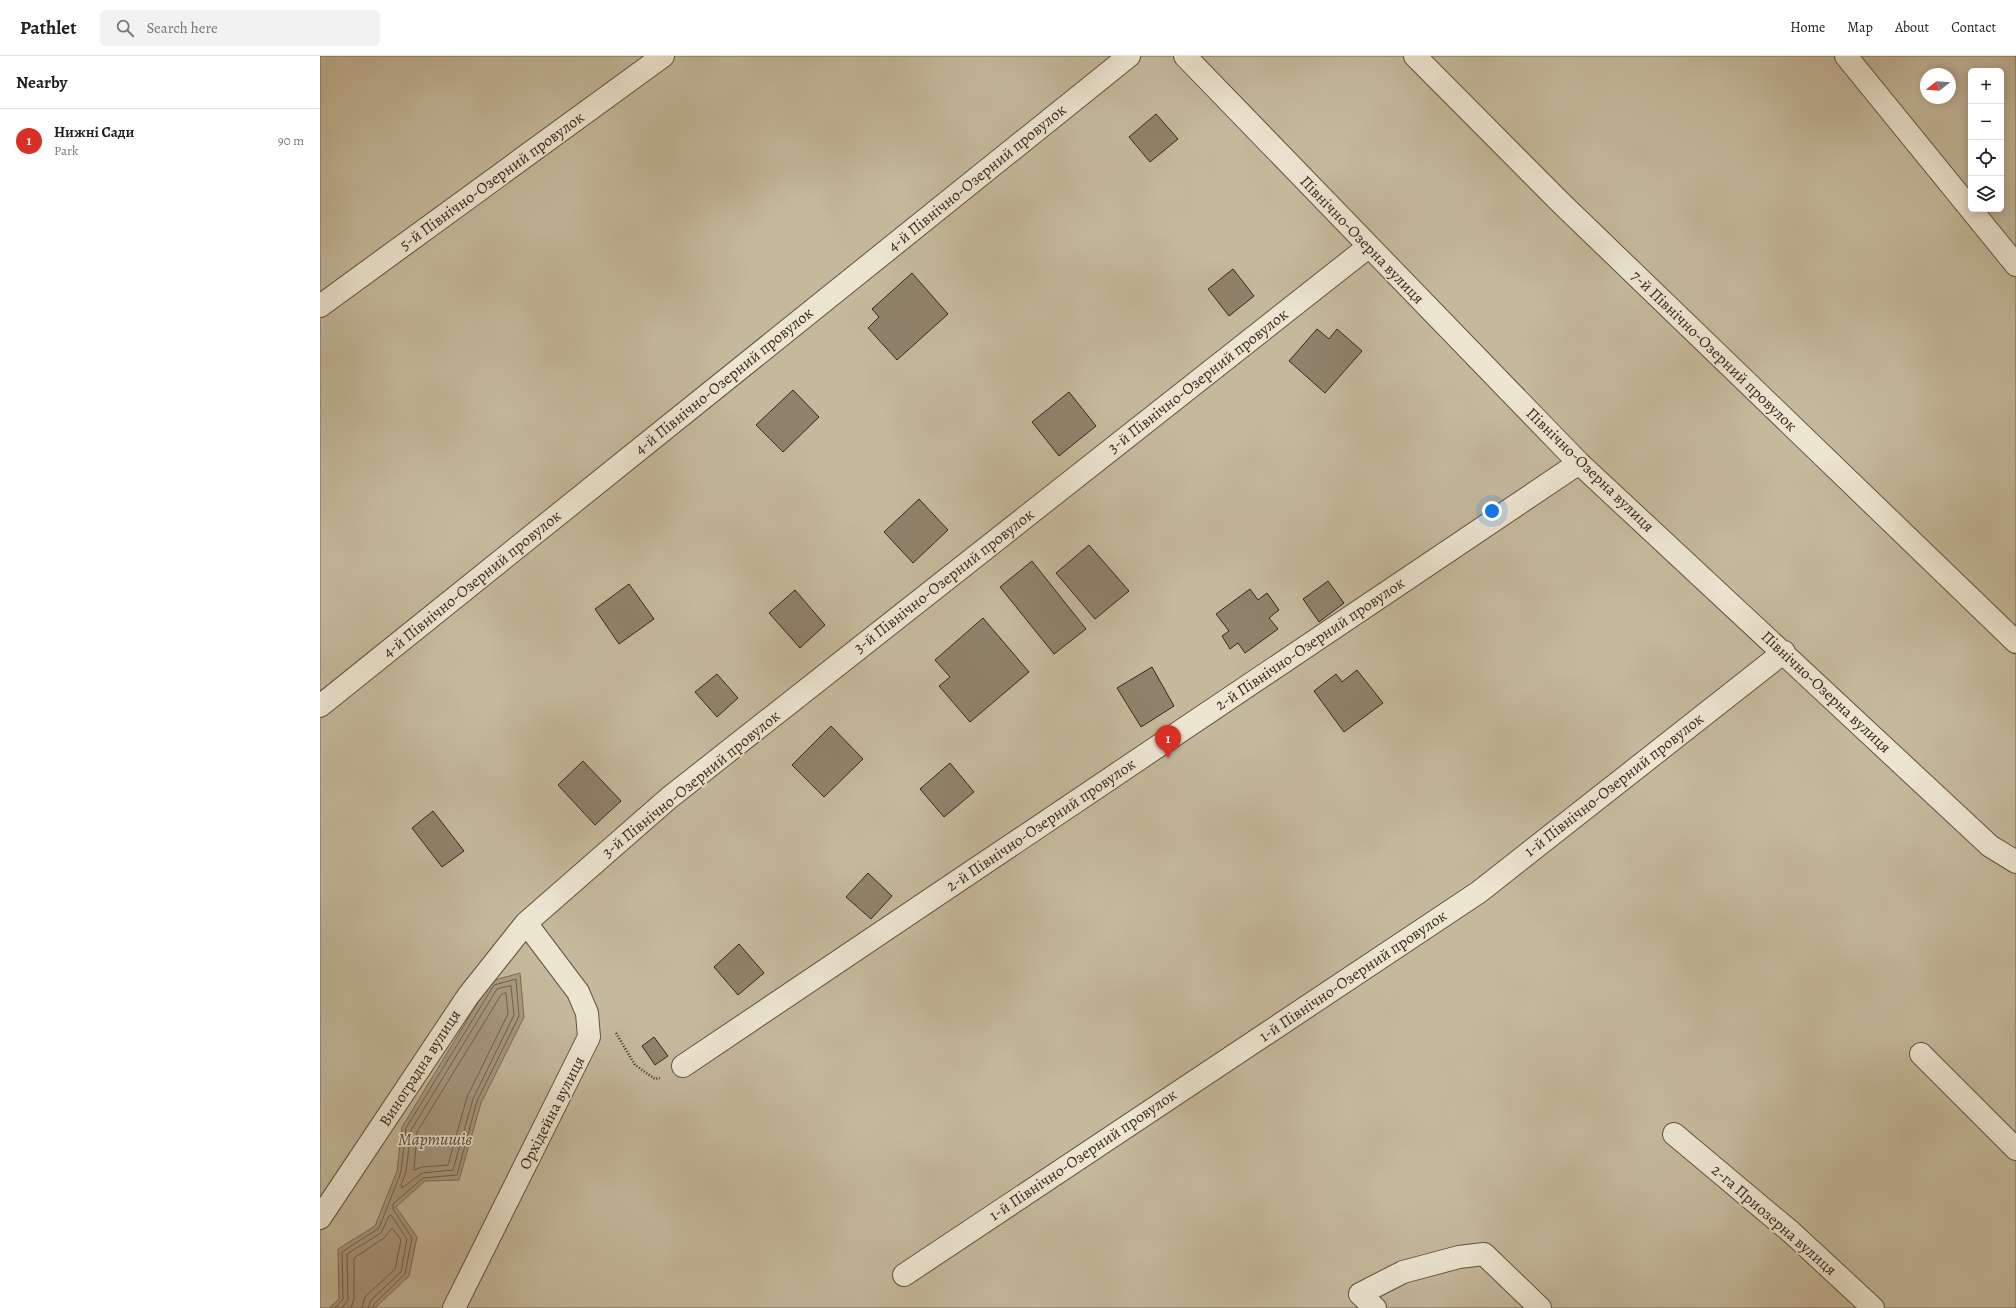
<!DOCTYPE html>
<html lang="en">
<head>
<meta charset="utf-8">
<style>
  body { margin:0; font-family:Alegreya,serif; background:#f2f2f2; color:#222 }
  .controls { position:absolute; right:12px; top:12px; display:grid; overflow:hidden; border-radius:6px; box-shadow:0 2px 10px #0003 }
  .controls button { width:36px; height:36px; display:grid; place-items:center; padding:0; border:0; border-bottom:1px solid #e0e0e0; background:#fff; color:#222; font:20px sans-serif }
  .compass { position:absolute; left:1600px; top:12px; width:36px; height:36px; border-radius:50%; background:#fff; box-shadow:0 2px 10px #0003; rotate:253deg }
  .you { position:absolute; left:1172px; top:455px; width:14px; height:14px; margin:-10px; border:3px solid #fff; border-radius:50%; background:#1a73e8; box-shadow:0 0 0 6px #1a73e833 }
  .badge { display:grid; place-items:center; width:26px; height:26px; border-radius:50%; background:#d93025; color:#fff; font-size:13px; font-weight:700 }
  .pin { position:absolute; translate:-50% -33px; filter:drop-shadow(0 1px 2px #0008) }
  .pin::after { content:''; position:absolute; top:21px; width:14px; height:12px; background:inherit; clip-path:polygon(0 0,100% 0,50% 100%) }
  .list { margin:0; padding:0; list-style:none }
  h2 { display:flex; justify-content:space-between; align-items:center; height:52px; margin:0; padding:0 16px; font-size:17px }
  h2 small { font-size:13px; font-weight:400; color:#767676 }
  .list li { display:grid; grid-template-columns:26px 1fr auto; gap:12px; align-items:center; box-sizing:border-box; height:64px; padding:0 16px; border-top:1px solid #e0e0e0 }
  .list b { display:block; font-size:15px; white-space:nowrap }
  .list p { margin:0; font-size:13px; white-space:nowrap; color:#767676 }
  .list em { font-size:13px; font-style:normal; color:#767676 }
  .icon { flex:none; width:22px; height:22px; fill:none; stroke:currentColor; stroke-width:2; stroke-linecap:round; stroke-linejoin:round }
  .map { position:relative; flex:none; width:1696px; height:1252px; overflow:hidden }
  header { display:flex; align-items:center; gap:24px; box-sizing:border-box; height:56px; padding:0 20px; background:#fff; border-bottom:1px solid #e0e0e0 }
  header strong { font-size:19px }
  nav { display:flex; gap:22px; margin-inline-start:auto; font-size:14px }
  .search { width:280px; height:36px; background:#f2f2f2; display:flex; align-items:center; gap:10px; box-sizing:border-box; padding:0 14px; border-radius:6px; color:#767676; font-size:15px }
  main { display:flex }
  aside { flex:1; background:#fff }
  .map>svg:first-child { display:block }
</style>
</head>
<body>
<header>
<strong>Pathlet</strong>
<div class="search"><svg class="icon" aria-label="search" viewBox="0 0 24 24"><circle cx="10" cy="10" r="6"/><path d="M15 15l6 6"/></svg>Search here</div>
<nav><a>Home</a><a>Map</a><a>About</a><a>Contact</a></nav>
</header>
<main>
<aside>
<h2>Nearby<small></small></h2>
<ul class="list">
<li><span class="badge">1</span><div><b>Нижні Сади</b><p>Park</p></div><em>90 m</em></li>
</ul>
</aside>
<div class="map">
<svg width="1696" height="1252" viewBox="0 0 1696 1252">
  <rect width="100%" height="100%" fill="#e2d7b7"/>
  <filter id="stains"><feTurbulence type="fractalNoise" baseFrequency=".005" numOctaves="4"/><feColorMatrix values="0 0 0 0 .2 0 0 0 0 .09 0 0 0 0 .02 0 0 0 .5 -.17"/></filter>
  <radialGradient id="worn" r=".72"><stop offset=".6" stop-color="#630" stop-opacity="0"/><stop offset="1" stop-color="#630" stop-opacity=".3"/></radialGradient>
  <path fill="#c5b99c" stroke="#7e6f5a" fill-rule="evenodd" d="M0,0H1696V1252H0ZM1651,15H1681V153H1651ZM1606,18H1630V42H1606Z"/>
  <path fill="#a89a81" stroke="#7b6b57" d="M200,917L204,961L161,1047L139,1124L105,1125L76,1151L97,1181L89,1220L55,1252H9L19,1243L18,1193L55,1170L77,1115L82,1071L171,925Z"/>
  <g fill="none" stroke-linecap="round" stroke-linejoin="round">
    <path stroke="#70604d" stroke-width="1" d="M191,930L194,959L153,1043L133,1114L102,1117L82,1132L81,1129L86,1116L91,1074L177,933Z
      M186,937L188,958L147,1041L128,1109L102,1111L94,1114L97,1076L181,939Z
      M15,1252L23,1243L22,1196L59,1172L81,1116L86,1072L174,929L196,923L199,960L157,1045L137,1119L103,1122L73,1148V1153L92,1182L85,1218L54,1248L53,1252
      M22,1252L28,1244L27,1198L61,1177L69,1160L71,1159L87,1183L81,1216L51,1244L48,1252
      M31,1252L34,1243V1202L64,1182L72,1172L81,1184L75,1213L45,1241L42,1252"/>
  </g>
  <path fill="#90826b" stroke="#382519" d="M836,58L858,83L830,106L809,81Z
    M913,213L934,240L909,260L888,233Z
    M592,217L628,258L577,304L548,272L559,261L552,253Z
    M997,273L1009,283L1017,273L1042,295L1005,337L969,305Z
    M473,334L499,361L463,396L436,369Z
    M749,336L776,370L739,400L712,366Z
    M599,443L628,474L593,507L564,476Z
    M769,489L809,535L775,563L736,517Z
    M712,505L766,573L734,598L680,531Z
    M1008,525L1024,547L999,566L983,543Z
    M309,528L334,563L299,588L275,553Z
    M930,533L938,544L947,537L959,554L949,562L958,573L925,597L918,587L910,593L902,580L909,575L896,558Z
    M475,534L505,569L480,592L449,557Z
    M663,562L709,616L650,666L619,630L630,621L615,604Z
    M832,611L854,650L821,671L797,632Z
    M1037,614L1063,647L1024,676L994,635L1016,618L1022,626Z
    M397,618L418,642L397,661L375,636Z
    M511,670L543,703L504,741L472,709Z
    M263,705L301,745L275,769L238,729Z
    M630,707L654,736L624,761L600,733Z
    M113,755L144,795L122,811L92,772Z
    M548,817L572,840L551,863L526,841Z
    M419,888L444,917L418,939L394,911Z
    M334,981L348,1000L335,1009L322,990Z"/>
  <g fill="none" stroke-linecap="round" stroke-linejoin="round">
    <g stroke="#625240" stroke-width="24">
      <path id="minor" d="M865,0L1259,407L1670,790L1696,806
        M1095,0L1241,147L1696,586
        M1526,0L1696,209
        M0,250L343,0
        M0,650L809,0
        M1601,998L1696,1093
        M363,1010L1259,407
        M1354,1078L1471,1176L1553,1252
        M0,1162L148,940L206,867L349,742L1048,191
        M584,1219L1159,836L1464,596
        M134,1252L269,981L267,957L258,936L206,867
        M1055,1252L1040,1238L1083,1216L1139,1201L1164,1198L1220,1252"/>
    </g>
    <path stroke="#382519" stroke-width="2.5" stroke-dasharray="1 2" stroke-linecap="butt" d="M296,977L315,1009L335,1023L340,1022"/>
    <use href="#minor" stroke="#ece5d0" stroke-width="22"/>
  </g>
  <g text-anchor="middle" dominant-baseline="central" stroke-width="3.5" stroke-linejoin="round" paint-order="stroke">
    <g font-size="16" fill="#382519" stroke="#ece5d0">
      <text transform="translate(657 122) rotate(-39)">4-й Північно-Озерний провулок</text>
      <text transform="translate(172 125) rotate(-36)">5-й Північно-Озерний провулок</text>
      <text transform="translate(1042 184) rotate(46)">Північно-Озерна вулиця</text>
      <text transform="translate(1394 295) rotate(44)">7-й Північно-Озерний провулок</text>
      <text transform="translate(404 325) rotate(-39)">4-й Північно-Озерний провулок</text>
      <text transform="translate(878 325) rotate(-38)">3-й Північно-Озерний провулок</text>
      <text transform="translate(1270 414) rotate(44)">Північно-Озерна вулиця</text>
      <text transform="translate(624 525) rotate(-38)">3-й Північно-Озерний провулок</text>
      <text transform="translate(152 528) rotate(-39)">4-й Північно-Озерний провулок</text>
      <text transform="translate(990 588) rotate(-34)">2-й Північно-Озерний провулок</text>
      <text transform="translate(1506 636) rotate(43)">Північно-Озерна вулиця</text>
      <text transform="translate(371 728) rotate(-39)">3-й Північно-Озерний провулок</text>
      <text transform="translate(1294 729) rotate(-38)">1-й Північно-Озерний провулок</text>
      <text transform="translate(721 769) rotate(-34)">2-й Північно-Озерний провулок</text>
      <text transform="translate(1033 920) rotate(-34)">1-й Північно-Озерний провулок</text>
      <text transform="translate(100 1012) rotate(-57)">Виноградна вулиця</text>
      <text transform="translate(232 1057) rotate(-63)">Орхідейна вулиця</text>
      <text transform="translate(763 1099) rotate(-34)">1-й Північно-Озерний провулок</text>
      <text transform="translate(1454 1164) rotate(41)">2-га Приозерна вулиця</text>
    </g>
    <g font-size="17" font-style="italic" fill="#5a4838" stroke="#ece5d0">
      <text x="115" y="1083">Мартишів</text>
    </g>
  </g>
  <rect width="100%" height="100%" filter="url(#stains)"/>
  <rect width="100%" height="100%" fill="url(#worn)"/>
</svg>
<div class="controls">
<button>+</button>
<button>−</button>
<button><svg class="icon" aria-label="locate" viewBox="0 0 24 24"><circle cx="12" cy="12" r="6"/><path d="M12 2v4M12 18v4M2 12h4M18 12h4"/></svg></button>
<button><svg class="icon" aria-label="layers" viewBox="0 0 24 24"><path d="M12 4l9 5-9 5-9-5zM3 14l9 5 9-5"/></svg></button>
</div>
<svg class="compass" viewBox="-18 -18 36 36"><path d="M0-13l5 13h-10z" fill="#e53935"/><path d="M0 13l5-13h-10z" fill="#767676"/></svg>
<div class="you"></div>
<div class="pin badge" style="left:848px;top:702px">1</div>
</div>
</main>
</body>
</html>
